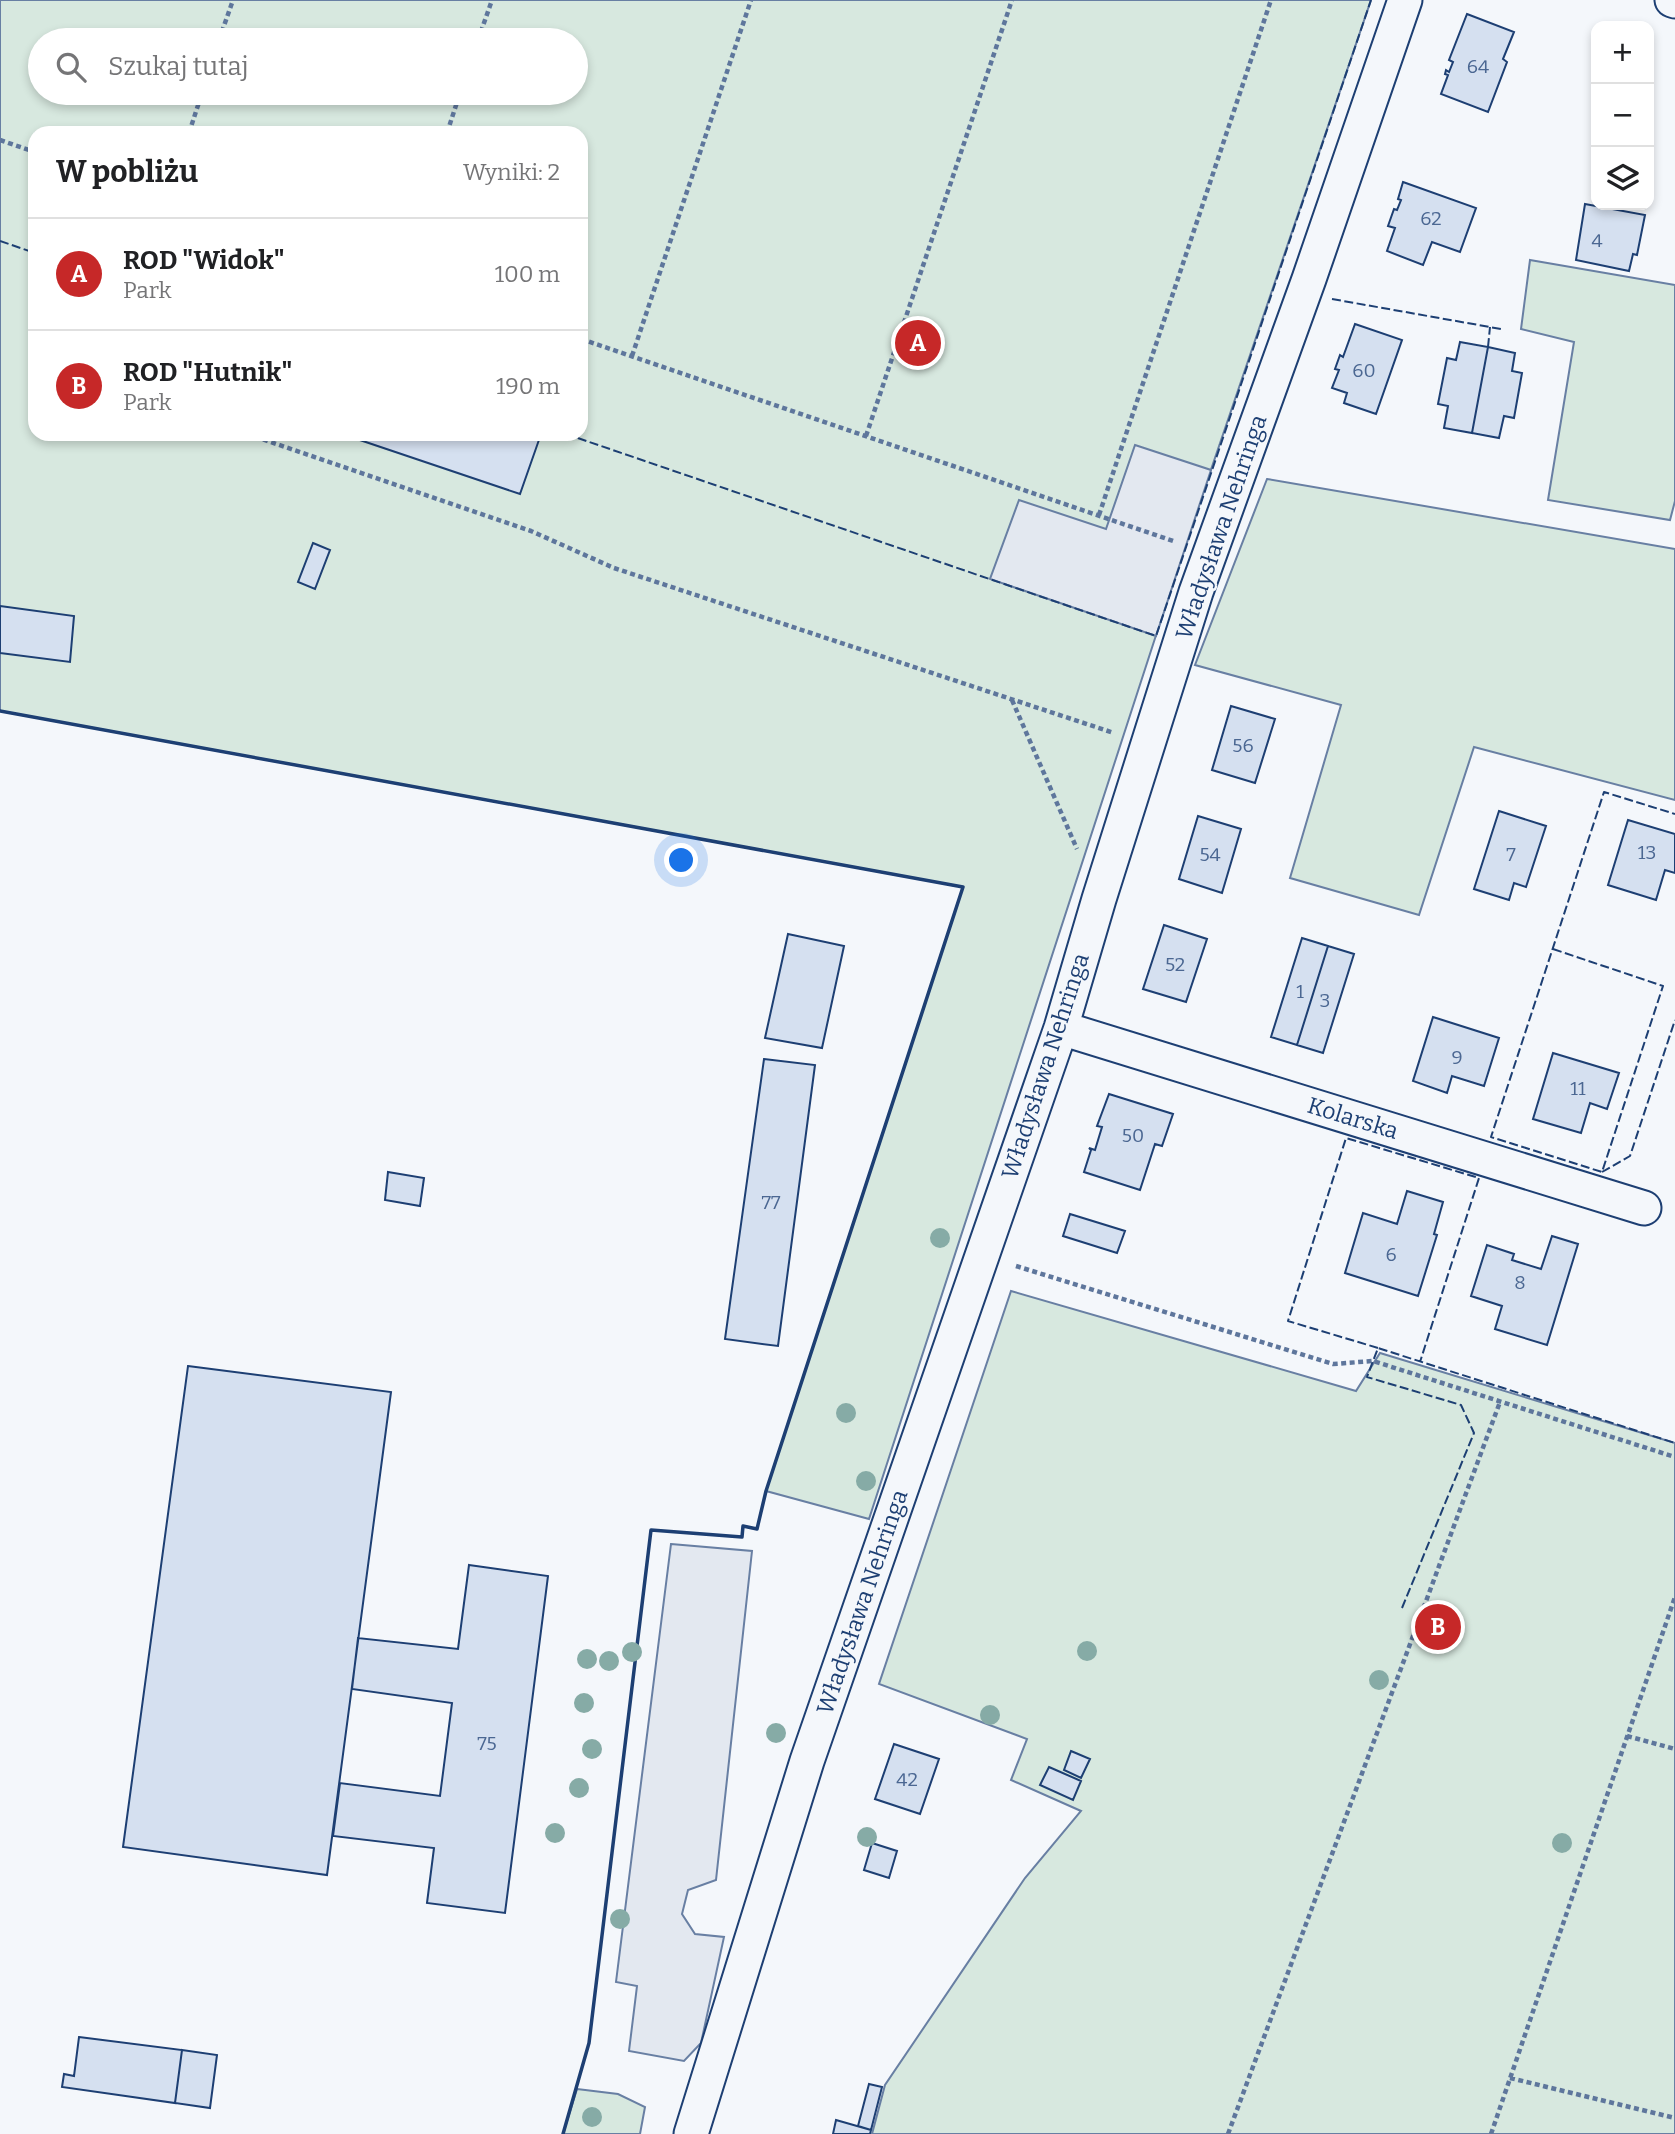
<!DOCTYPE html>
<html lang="pl">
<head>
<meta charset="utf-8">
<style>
  body { margin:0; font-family:Bitter,serif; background:#f6f6f6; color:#202124 }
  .controls { position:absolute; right:21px; top:21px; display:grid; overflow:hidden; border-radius:14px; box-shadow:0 4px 10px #0003 }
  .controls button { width:63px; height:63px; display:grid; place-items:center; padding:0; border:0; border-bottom:2px solid #e0e0e0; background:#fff; color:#202124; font:35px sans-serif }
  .you { position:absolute; left:682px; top:861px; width:24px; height:24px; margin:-18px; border:5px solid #fff; border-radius:50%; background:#1a73e8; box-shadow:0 0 0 10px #1a73e833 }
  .badge { display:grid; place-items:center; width:46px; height:46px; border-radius:50%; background:#c62828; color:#fff; font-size:23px; font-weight:700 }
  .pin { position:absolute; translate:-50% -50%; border:4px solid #fff; box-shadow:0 2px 7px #0006 }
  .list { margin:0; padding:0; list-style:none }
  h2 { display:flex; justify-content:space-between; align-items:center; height:91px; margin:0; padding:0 28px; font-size:30px }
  h2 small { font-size:23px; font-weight:400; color:#757577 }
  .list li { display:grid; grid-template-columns:46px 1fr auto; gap:21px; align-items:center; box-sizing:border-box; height:112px; padding:0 28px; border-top:2px solid #e0e0e0 }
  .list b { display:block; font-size:26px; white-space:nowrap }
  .list p { margin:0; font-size:23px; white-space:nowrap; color:#757577 }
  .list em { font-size:23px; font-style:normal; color:#757577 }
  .icon { flex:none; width:38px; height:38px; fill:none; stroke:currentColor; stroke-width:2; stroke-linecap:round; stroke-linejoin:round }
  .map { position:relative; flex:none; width:1675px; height:2134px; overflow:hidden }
  .search { position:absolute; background:#fff; box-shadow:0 4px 10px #0003; left:28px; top:28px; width:560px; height:77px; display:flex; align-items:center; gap:18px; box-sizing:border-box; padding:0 24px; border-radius:38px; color:#757577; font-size:26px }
  .panel { position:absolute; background:#fff; box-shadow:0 4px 10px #0003; left:28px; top:126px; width:560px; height:315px; border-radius:21px }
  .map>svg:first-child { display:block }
</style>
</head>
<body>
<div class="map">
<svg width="1675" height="2134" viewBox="0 0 1675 2134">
  <rect width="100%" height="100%" fill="#f4f7fb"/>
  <path fill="#d7e8df" stroke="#687fa3" stroke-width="2" fill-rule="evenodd" d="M0,0H1371L1185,546L869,1519L766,1491L963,887L0,711ZM40,40H576V93H40ZM35,133H581V434H35Z
    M1530,260L1675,285V501L1670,520L1548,500L1574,342L1521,329Z
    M1267,479L1675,549V800L1474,747L1419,915L1290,878L1341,705L1195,665Z
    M1011,1291L1356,1391L1380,1353L1675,1443V2134H872L885,2085L1025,1878L1081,1811L1011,1780L1027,1739L879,1684Z
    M577,2089L618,2094L645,2107L640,2134H563Z"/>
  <path fill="#e3e8f0" stroke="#687fa3" stroke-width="2" d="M1135,445L1211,470L1156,636L990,579L1019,500L1106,529Z
    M671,1544L752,1551L716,1880L688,1890L682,1914L695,1934L724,1937L701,2043L684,2061L629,2051L637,1986L616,1982Z"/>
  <path fill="#d5e0f0" stroke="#1d3f73" stroke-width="2" d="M1467,14L1514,32L1503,59L1507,62L1488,112L1441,94L1448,75L1445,74L1446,70L1449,72L1453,62L1449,60Z
    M1403,182L1476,208L1460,252L1432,242L1423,265L1387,251L1395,228L1388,226L1394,209L1397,210L1401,200L1398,199Z
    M1585,204L1645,215L1637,255L1633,254L1629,271L1576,260Z
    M1355,324L1402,340L1376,414L1344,403L1347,393L1332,388L1339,370L1335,369L1340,355L1343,357Z
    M1460,342L1488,347L1472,433L1444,428L1448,406L1438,404L1447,358L1456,360Z
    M1488,347L1515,353L1512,371L1522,373L1514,418L1504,416L1499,438L1472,433Z
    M342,434H531L540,437L520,494Z
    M313,543L330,550L315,589L298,582Z
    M0,606L74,616L70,662L0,653Z
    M1231,706L1275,719L1255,783L1212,770Z
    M1499,811L1546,826L1526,887L1514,883L1509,900L1474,889Z
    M1198,816L1241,829L1222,893L1179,879Z
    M1628,820L1675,834V873L1665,870L1656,900L1608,885Z
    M1164,925L1207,939L1186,1002L1143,989Z
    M788,934L844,946L822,1048L765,1038Z
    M1302,938L1328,946L1297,1045L1271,1037Z
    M1328,946L1354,954L1323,1053L1297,1045Z
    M1433,1017L1499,1038L1484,1086L1452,1076L1447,1093L1413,1081Z
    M1553,1053L1619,1073L1607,1109L1590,1103L1581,1133L1533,1119Z
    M764,1059L815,1065L778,1346L725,1339Z
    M1109,1094L1173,1114L1162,1146L1155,1144L1140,1190L1084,1172L1091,1150L1089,1148L1095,1150L1102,1127L1097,1126Z
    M388,1172L424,1178L420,1206L385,1200Z
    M1407,1191L1443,1202L1434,1234L1437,1235L1418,1296L1345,1273L1363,1213L1397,1224Z
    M1070,1214L1125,1231L1117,1253L1063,1236Z
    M1552,1236L1578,1244L1547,1345L1495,1329L1502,1306L1471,1296L1487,1245L1514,1254L1512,1260L1541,1269Z
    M188,1366L391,1392L327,1875L123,1847Z
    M469,1565L548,1576L505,1913L427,1903L434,1848L333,1836L340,1783L440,1796L452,1703L352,1689L358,1638L458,1649Z
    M894,1744L939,1759L920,1814L875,1799Z
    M1071,1751L1090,1759L1081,1778L1064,1770Z
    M1049,1767L1081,1781L1073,1800L1040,1785Z
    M872,1843L897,1851L889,1878L864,1870Z
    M79,2037L182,2050L175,2103L62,2087L64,2074L74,2076Z
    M182,2050L217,2055L210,2108L175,2103Z
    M869,2084L882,2087L871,2130L858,2126Z
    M836,2120L871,2130L870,2134H833Z"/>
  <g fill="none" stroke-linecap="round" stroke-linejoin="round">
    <g stroke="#1d3f73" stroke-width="37">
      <path id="street" d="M1672,0L1675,1
        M1061,1028L1644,1208
        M691,2134L807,1761L1061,1028L1099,899L1196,592L1309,279L1405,0"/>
    </g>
    <path stroke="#5e769c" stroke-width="4.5" stroke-dasharray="5 3.5" stroke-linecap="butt" d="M219,40L233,0
      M478,40L492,0
      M189,133L202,93
      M447,133L460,93
      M0,140L35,152
      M581,339L1176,542
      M632,356L751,0
      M247,434L531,531L614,568L1114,733
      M866,436L1012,0
      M1099,515L1271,0
      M1012,700L1077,849
      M1016,1266L1333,1364L1373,1361L1675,1457
      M1627,1736L1675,1749
      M1510,2078L1675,2118
      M1228,2134L1500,1402
      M1491,2134L1675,1597"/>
    <use href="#street" stroke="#f4f7fb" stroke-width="33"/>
    <path stroke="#1d3f73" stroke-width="2" stroke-dasharray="9 3.5" stroke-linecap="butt" d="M0,241L35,253
      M1332,299L1501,329
      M1488,347L1490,327
      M566,434L1156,636L1371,0
      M1553,949L1663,986L1602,1172L1491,1137L1604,792L1675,814
      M1602,1172L1630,1156L1675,1020
      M1378,1348L1288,1321L1346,1138L1479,1178L1420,1362
      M1402,1608L1474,1433L1461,1405L1367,1377L1378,1348L1675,1443"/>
    <path stroke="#1d3f73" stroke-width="3.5" d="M0,711L963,887L766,1491L757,1529L743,1526L742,1537L651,1530L589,2043L563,2134"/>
  </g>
  <g fill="#86aba6">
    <circle cx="940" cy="1238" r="10"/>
    <circle cx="846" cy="1413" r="10"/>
    <circle cx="866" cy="1481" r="10"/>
    <circle cx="1087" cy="1651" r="10"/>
    <circle cx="632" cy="1652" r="10"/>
    <circle cx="587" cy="1659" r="10"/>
    <circle cx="609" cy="1661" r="10"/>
    <circle cx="1379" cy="1680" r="10"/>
    <circle cx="584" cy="1703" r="10"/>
    <circle cx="990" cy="1715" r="10"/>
    <circle cx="776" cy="1733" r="10"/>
    <circle cx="592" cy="1749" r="10"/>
    <circle cx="579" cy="1788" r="10"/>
    <circle cx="555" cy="1833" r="10"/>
    <circle cx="867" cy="1837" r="10"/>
    <circle cx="1562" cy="1843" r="10"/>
    <circle cx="620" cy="1919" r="10"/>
    <circle cx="592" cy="2117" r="10"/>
  </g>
  <g text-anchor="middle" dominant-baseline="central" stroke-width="5" stroke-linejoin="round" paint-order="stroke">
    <g font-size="19" fill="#4b6792">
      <text x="1478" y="66">64</text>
      <text x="1431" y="218">62</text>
      <text x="1597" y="240">4</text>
      <text x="1364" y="370">60</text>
      <text x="1243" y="745">56</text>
      <text x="1647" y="852">13</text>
      <text x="1210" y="854">54</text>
      <text x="1511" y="854">7</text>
      <text x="1175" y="964">52</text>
      <text x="1300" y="991">1</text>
      <text x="1325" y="1000">3</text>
      <text x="1457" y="1057">9</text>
      <text x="1578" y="1088">11</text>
      <text x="1133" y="1135">50</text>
      <text x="771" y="1202">77</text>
      <text x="1391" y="1254">6</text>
      <text x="1520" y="1282">8</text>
      <text x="487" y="1743">75</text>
      <text x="907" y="1779">42</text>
    </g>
    <g font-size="23" fill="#1d3f73" stroke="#f4f7fb">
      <text transform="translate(1221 527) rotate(-71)">Władysława Nehringa</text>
      <text transform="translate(1045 1066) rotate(-72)">Władysława Nehringa</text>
      <text transform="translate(1353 1118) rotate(17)">Kolarska</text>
      <text transform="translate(862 1602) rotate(-71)">Władysława Nehringa</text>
    </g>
  </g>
</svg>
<div class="controls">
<button>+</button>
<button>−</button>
<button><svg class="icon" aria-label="layers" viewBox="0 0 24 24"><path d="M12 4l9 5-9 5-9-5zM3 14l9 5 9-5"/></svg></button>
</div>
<div class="you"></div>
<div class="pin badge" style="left:918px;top:343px">A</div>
<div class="pin badge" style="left:1438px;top:1627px">B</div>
<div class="search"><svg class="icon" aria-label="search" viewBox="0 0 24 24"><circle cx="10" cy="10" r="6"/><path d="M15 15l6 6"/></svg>Szukaj tutaj</div>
<section class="panel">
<h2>W pobliżu<small>Wyniki: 2</small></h2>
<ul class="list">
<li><span class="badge">A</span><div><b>ROD &quot;Widok&quot;</b><p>Park</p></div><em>100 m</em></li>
<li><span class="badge">B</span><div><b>ROD &quot;Hutnik&quot;</b><p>Park</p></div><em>190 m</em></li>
</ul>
</section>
</div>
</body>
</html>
